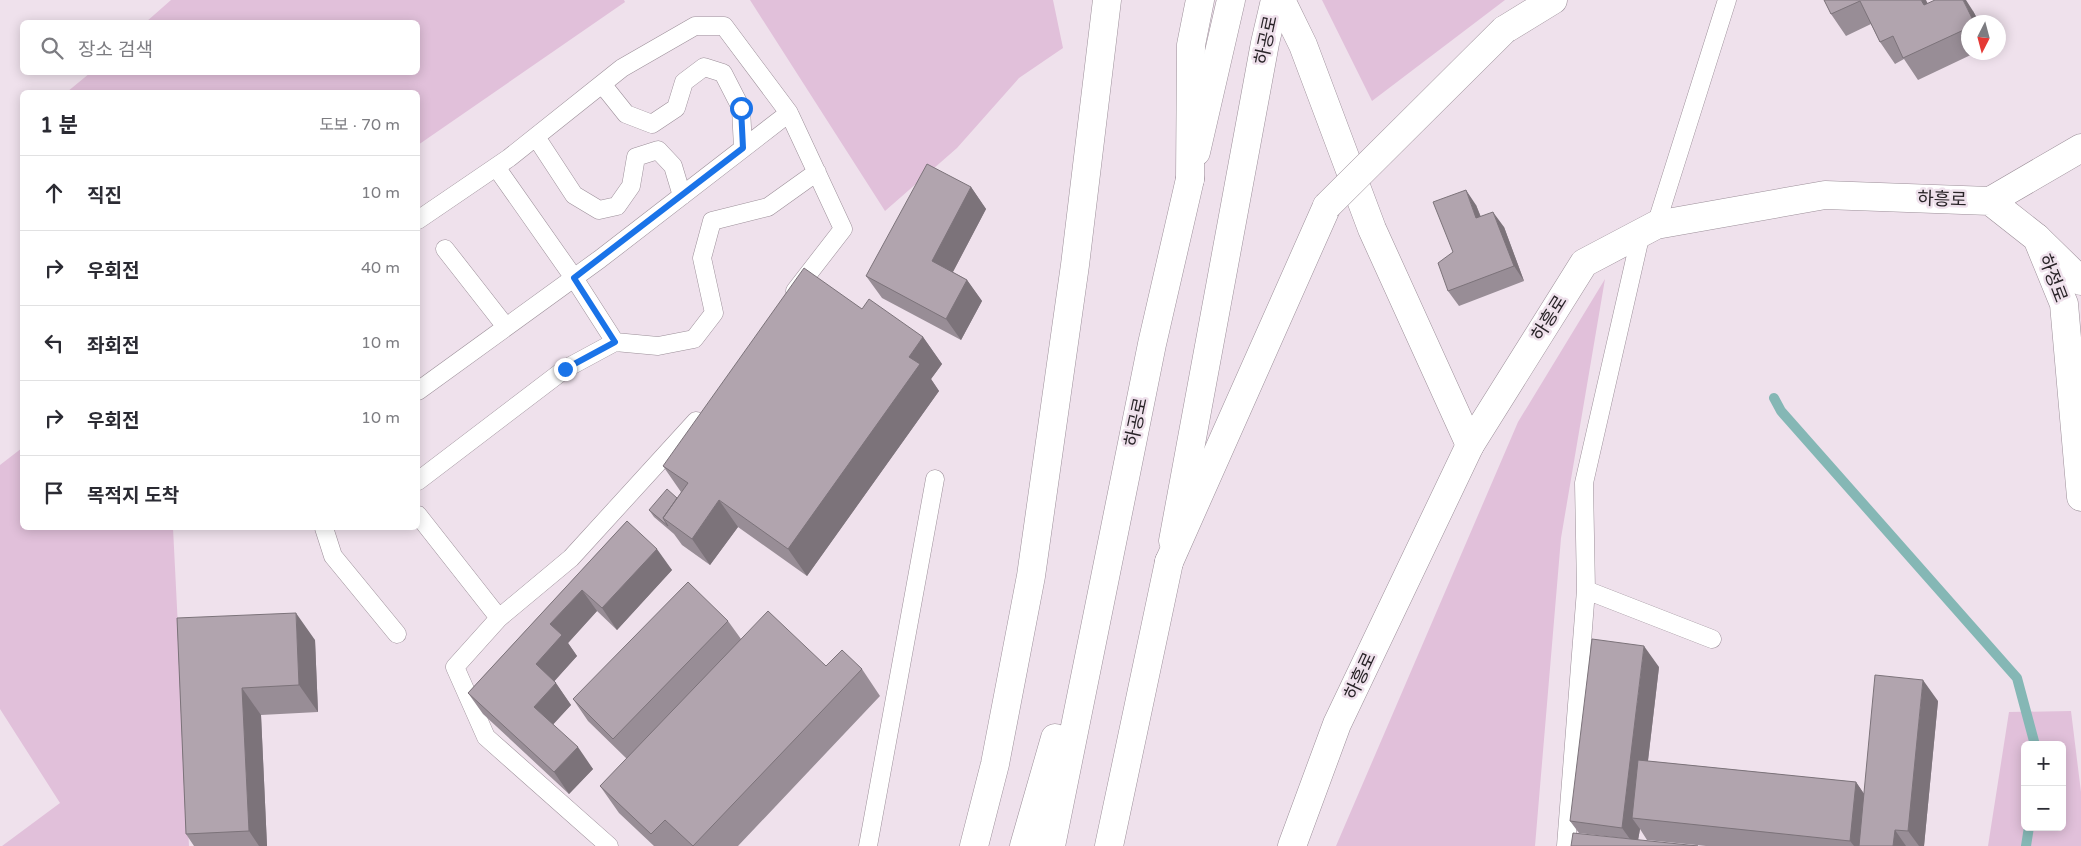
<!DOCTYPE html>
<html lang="ko">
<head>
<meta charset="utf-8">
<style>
  body { margin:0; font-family:"Varela Round","Noto Sans KR",sans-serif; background:#f2f2f3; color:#2b2b33 }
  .controls { position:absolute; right:15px; bottom:15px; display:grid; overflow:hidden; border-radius:8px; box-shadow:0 2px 12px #0003 }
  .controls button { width:45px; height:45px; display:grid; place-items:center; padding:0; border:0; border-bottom:1px solid #e1e1e2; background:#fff; color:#2b2b33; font:25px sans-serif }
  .compass { position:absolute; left:1961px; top:15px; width:45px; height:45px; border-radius:50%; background:#fff; box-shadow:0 2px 12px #0003; rotate:186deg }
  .stop { position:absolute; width:15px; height:15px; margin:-11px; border:4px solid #1a73e8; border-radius:50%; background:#fff }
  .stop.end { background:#1a73e8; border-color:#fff; box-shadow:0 1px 5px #0008 }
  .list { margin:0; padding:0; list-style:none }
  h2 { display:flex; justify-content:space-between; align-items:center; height:65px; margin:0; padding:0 20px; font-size:21px }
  h2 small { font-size:16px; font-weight:400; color:#7c7c81 }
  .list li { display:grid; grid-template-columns:32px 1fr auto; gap:15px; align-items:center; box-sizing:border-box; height:75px; padding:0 20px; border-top:1px solid #e1e1e2 }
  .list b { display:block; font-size:19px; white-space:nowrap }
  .list em { font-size:16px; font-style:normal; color:#7c7c81 }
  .icon { flex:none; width:28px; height:28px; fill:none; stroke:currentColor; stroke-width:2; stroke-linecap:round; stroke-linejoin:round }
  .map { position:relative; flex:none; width:2081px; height:846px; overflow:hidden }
  .search { position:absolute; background:#fff; box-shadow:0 2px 12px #0003; left:20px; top:20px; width:400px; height:55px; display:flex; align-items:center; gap:12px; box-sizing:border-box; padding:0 18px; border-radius:8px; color:#7c7c81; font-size:19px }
  .panel { position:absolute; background:#fff; box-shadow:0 2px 12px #0003; left:20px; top:90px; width:400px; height:440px; border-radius:8px }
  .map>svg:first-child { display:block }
</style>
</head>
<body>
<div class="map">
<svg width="2081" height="846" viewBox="0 0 2081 846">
  <rect width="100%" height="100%" fill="#efe1ec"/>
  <path fill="#e1c0da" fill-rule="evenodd" d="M171,0H624L625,2L418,145V92H67L90,73L418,72V22H146Z
    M750,0H1053L1063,48L1019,78L957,148L885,211Z
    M1322,0H1505L1372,101Z
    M1605,279L1561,538L1535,846H1336L1518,422Z
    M22,448V528H173L189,846H2L60,803L0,709V465Z
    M2071,711L2081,792V846H1988L2009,712ZM2025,745H2062V827H2025Z"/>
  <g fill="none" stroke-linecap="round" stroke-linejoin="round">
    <path stroke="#85b7b5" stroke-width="10" d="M1774,398L1781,411L2017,678L2035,745
      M2026,846L2029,827"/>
    <g stroke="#9c8f99" stroke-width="19">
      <path id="service" d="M602,84L626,114L652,124L676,108L684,82L704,67L723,73L741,108L743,148
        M789,113L843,229L795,291
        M536,137L574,195L599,210L617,206L631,186L636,157L658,150L673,166L682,196
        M496,167L574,278L615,342
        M418,220L509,158L622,68L695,26H724L789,113L600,259L418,391
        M1656,225L1727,0
        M1641,233L1584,483L1586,590L1712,639
        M445,249L506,327
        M418,481L565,369L615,342L658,346L694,339L714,313L702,258L712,221L768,207L817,172
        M418,515L499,618
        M324,528L333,556L397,634
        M609,846L486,737L455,667L499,618L571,558L696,421
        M868,846L935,479
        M1566,846L1586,590"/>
    </g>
    <g stroke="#9c8f99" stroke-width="29">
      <path id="minor" d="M1281,0L1303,45L1372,229L1470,445
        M2037,238L2081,281
        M974,846L995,764L1031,576L1075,265L1107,0"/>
    </g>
    <g stroke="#9c8f99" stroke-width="29">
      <path id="tertiary" d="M1196,152L1231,0
        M1990,201L2037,238L2064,304L2081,497
        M1173,541L1265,43L1275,0
        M1292,846L1337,724L1470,445L1584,263L1656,225L1825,195L1990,201L2081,148"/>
    </g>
    <g stroke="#9c8f99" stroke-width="29">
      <path id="primary" d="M1024,846L1055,738
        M1051,846L1152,344L1190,179
        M1109,846L1169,562"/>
    </g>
    <g stroke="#9c8f99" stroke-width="29">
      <path id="trunk" d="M1504,30L1553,0
        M1190,179L1191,45L1200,0
        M1169,562L1327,206"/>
    </g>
    <use href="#service" stroke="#fff" stroke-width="18"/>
    <use href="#minor" stroke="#fff" stroke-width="28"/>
    <use href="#tertiary" stroke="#fff" stroke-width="28"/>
    <use href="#primary" stroke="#fff" stroke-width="28"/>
    <use href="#trunk" stroke="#fff" stroke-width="28"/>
    <g stroke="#9c8f99" stroke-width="29" stroke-linecap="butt">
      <path id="trunk-bridge" d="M1327,206L1504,30"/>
    </g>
    <use href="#trunk-bridge" stroke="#fff" stroke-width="28"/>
  </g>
  <path fill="#988d96" d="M1824,0L1928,3L1973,11L1979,22H1968V52H1977L1918,80L1904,59L1895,64L1880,42L1871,24L1846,36L1831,14Z
    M971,187L986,209L953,272L967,280L982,301L961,340L882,298L866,276Z
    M1476,205L1481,217L1504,227L1524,281L1459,306L1448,291Z
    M862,309L923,337L942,364L931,379L939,391L807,576L738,527L710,565L682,545L674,534L654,517L649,510L677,498L681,492L663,466Z
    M627,521L672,570L617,630L597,611L568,643L577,656L554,681L571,705L553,724L593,769L569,794L483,714L468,693Z
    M177,618L315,640L318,712L261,715L267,846H194L186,834Z
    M728,621L741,639L826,666L862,669L880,696L738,846H654L619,813L600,786L627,759L588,721L573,699Z
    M1659,667L1648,761L1856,782L1864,794L1938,701L1924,846H1706L1647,840L1640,829L1638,840L1579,833L1570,821Z"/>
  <path fill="#7c737a" d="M1921,0H1926L1939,27L1924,5Z
    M1963,0H1966L1973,11L1979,22H1974Z
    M971,187L986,209L947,283L932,261Z
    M1466,190L1476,205L1487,233L1476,218Z
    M1493,212L1504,227L1524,281L1514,266Z
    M967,280L982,301L961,340L946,319Z
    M923,337L942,364L931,379L939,391L807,576L788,549L909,357Z
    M719,500L738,527L710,565L692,539Z
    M657,549L672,570L617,630L602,608Z
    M582,590L597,611L568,643L577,656L551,685L536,664L550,624Z
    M296,613L315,640L318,712L299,685Z
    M1644,646L1659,667L1641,819L1632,818L1640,829L1637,846H1635L1622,828Z
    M1923,680L1938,701L1924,846H1919L1908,831Z
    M556,683L571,705L549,729L534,707Z
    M242,688L261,715L267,846H259L249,831Z
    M578,747L593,769L569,794L554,772Z
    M1856,782L1871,804L1867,846H1854L1850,841Z
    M1895,830L1906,846H1893Z"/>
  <path fill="#b1a4ae" stroke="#7c737a" d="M1824,0H1921L1924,5L1935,0H1963L1974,22H1968V28L1903,58L1893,36L1880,42L1860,1L1831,14Z
    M927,164L971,187L932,261L967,280L946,319L866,276Z
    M1466,190L1476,218L1493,212L1514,266L1448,291L1438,263L1453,252L1433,202Z
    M804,268L862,309L869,299L923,337L909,357L920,364L788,549L719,500L692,539L663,518L688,483L663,466Z
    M667,489L677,498L663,518L668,526L649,510Z
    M627,521L657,549L602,608L582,590L550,624L562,635L536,664L556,683L534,707L578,747L554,772L468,693Z
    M688,582L728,621L613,739L573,699Z
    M768,611L826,666L842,650L862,669L693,846L665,820L651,834L600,786Z
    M296,613L299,685L242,688L249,831L186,834L177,618Z
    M1592,639L1644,646L1622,828L1570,821Z
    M1875,675L1923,680L1908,831L1895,830L1893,846H1859Z
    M1638,760L1856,782L1850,841L1632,818Z
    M1573,833L1698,846H1571Z"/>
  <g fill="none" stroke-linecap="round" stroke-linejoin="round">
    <path stroke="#1a73e8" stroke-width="6" d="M565,369L615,342L574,278L743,148L741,108"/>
  </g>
  <g text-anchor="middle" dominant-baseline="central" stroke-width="5" stroke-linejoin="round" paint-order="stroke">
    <g font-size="18" fill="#282327" stroke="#efe1ec">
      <text transform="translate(1266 40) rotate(-78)">하공로</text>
      <text transform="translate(1942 199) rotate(2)">하흥로</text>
      <text transform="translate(2053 278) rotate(69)">하정로</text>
      <text transform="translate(1549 318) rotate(-58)">하흥로</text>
      <text transform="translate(1136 422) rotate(-78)">하공로</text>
      <text transform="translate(1360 676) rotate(-65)">하흥로</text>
    </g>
  </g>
</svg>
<div class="controls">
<button>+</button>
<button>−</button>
</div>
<svg class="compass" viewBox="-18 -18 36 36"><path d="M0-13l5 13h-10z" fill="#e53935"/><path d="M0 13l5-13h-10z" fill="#7c7c81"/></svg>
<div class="stop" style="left:741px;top:108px"></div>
<div class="stop end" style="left:565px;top:369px"></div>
<div class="search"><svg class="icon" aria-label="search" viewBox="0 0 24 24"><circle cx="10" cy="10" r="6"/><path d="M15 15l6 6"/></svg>장소 검색</div>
<section class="panel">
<h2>1 분<small>도보 · 70 m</small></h2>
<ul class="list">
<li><svg class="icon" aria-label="ahead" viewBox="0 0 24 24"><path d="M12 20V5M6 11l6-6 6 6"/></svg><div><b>직진</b></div><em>10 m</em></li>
<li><svg class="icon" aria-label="right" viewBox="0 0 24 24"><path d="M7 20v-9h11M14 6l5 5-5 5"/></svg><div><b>우회전</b></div><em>40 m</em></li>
<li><svg class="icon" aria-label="left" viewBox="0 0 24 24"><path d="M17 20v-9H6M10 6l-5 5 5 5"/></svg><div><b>좌회전</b></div><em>10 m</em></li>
<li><svg class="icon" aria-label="right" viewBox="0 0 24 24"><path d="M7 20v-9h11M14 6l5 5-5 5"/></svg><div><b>우회전</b></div><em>10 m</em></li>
<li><svg class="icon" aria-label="arrive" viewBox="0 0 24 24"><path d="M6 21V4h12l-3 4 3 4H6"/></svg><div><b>목적지 도착</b></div></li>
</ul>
</section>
</div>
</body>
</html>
